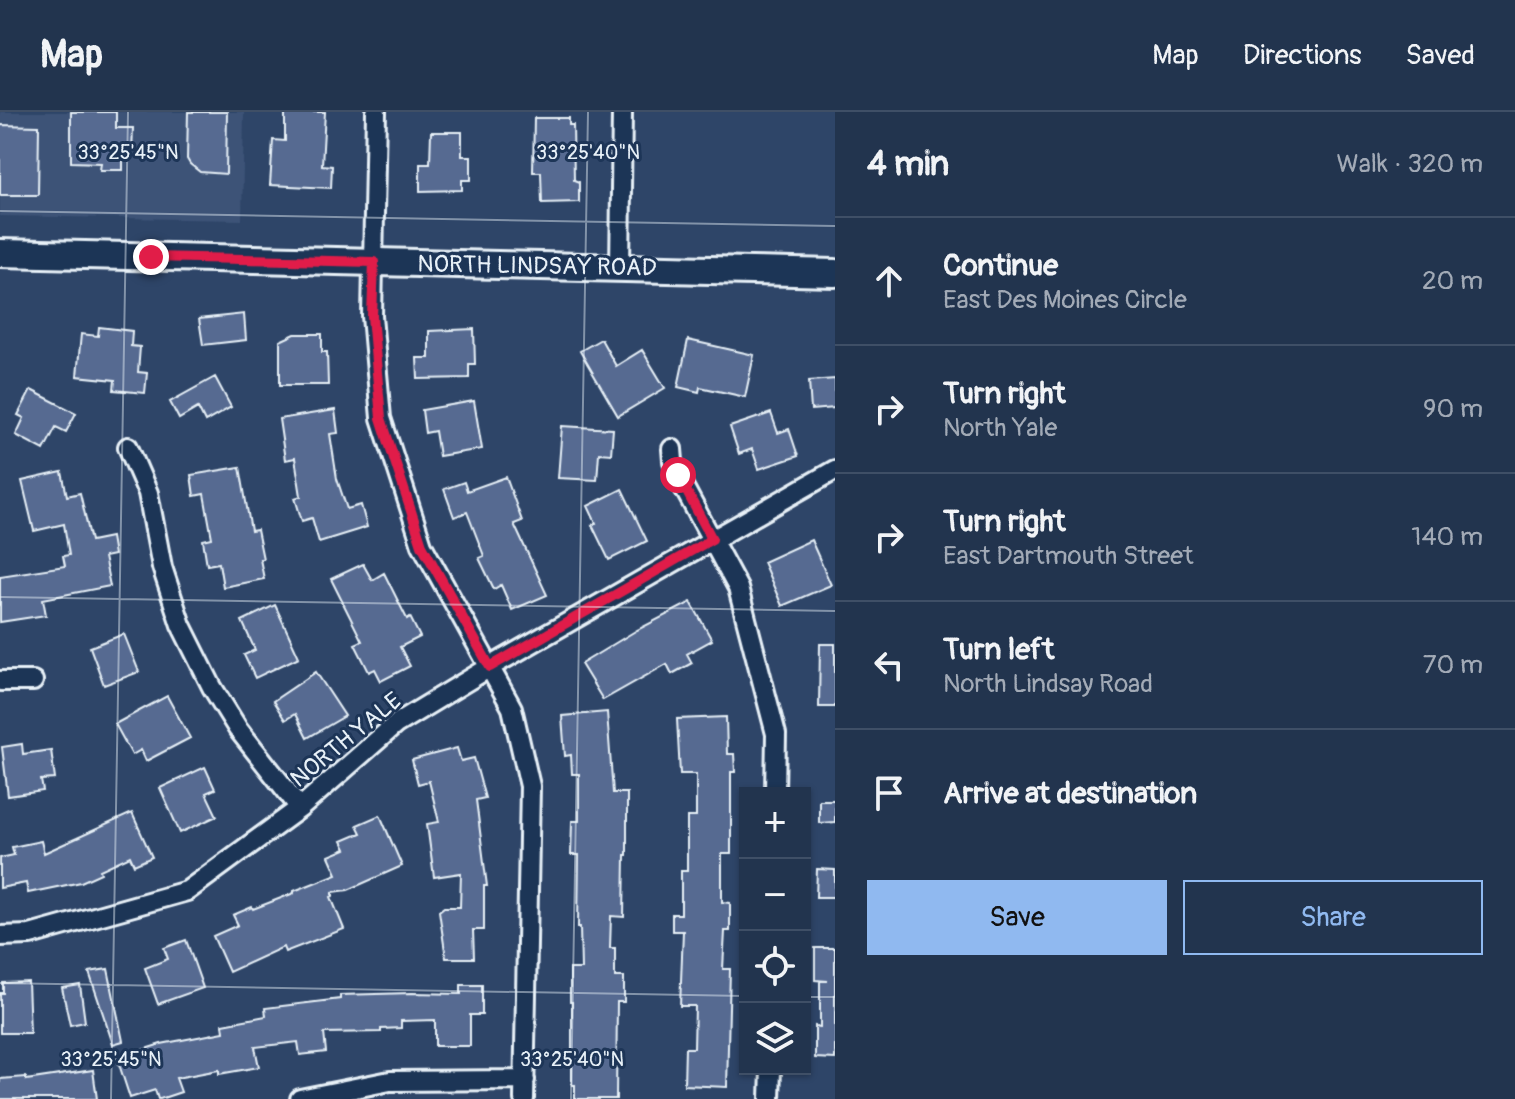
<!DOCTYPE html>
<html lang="en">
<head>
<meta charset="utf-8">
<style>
  body { margin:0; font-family:Pangolin,sans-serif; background:#2e3f58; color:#f1f3f6 }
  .controls { position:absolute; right:24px; bottom:24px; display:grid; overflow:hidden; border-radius:0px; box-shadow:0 2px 6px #0004 }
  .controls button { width:72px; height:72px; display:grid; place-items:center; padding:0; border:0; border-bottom:2px solid #3f4f66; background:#22344e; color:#f1f3f6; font:40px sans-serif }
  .stop { position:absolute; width:24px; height:24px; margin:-18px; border:6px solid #e11d48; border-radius:50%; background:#fff }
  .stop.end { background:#e11d48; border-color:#fff; box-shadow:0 2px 8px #0008 }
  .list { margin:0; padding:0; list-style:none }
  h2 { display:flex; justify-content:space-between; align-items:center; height:104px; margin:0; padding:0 32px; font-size:34px }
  h2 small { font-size:26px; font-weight:400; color:#a2aab6 }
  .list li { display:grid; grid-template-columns:52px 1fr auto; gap:24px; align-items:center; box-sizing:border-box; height:128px; padding:0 32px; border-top:2px solid #3f4f66 }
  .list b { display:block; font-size:30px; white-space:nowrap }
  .list p { margin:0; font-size:26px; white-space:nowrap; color:#a2aab6 }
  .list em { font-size:26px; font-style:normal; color:#a2aab6 }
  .actions { display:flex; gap:16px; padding:24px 32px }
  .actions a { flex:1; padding:18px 0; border:2px solid #90b9f0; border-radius:0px; text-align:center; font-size:28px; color:#90b9f0 }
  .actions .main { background:#90b9f0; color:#111 }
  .icon { flex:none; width:44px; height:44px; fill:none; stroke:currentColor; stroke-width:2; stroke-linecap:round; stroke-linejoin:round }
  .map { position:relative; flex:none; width:835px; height:987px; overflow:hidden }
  header { display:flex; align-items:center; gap:48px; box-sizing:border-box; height:112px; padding:0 40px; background:#22344e; border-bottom:2px solid #3f4f66 }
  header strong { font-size:38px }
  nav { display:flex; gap:44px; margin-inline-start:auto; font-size:28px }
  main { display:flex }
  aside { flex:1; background:#22344e }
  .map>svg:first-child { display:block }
</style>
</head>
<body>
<header>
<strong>Map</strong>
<nav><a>Map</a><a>Directions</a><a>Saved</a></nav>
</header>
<main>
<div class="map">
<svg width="835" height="987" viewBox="0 0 835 987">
  <rect width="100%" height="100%" fill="#2e4568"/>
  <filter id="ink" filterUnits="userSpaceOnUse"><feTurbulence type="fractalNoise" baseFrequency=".0125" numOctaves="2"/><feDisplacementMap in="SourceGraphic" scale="16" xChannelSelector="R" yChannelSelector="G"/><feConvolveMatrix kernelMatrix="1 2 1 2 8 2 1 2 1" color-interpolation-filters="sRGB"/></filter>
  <g filter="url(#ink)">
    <path fill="#3d5377" d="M0,0H244L242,108L0,104Z"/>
    <path fill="#566a91" stroke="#e8f1f8" stroke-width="2" d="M71,0H116V16H133L132,42H123V58H100L101,51L71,50Z
      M188,0H227L226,62L200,60L190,52L187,47Z
      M285,0H325L322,53L332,54L331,76L270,73L273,28L285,29Z
      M534,6H569V13H573L574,68L579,70V90L542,91L541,60H533Z
      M0,13L39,14L38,83H0Z
      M431,20H462V44H471V68H462V78L420,79V51H430Z
      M244,202L246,228L203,233L199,207Z
      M99,215L132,219L131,234L140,235L138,260L147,261L145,281L114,278L115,268L77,264L81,222L98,224Z
      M474,217L475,252H469V266L418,267L417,246H429V219Z
      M295,222H322V240H327L328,273H280V229Z
      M601,227L616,254L642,238L665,276L618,304L580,239Z
      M688,228L754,243L745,285L700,275L699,280L678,275Z
      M215,265L231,295L205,310L198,296L179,307L170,290Z
      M835,267V296L811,298L809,269Z
      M31,278L76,301L66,320L56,315L44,338L16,323L24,306L18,303Z
      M474,289L482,337L439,344L435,319L425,321L422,298Z
      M335,298L338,321L330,322L337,367L347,397L361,393L367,415L319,430L312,406L302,409L295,386L301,384L295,346L285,348L279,307Z
      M771,301L778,321L789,317L798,344L759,357L752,337L739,342L730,315Z
      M562,314L613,317L611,342L599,341L597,368L558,366Z
      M240,355L251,419L257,418L263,447H260L264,467L223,475L219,451L207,453L203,428L212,426L204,382L194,384L191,363Z
      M62,360L67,384L80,381L91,429L111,425L114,443L104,445L110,474L43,487L46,503L0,510V464L65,454L63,444L69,443L64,412L34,419L22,369Z
      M506,365L522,409L514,412L547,483L512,498L501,473L494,477L479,446L484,444L467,400L454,405L444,377L464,370L467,379Z
      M622,377L647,429L609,448L592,413L596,411L588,394Z
      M811,428L831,473L782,494L763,450Z
      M363,452L372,468L384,461L407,507L410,505L420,525L400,535L410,554L381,569L375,557L369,560L355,532L362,529L331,467Z
      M691,490L712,528L687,542L692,551L672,562L667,552L603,588L581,552L637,518Z
      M275,493L299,545L255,566L244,543L255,538L242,509Z
      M124,522L139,560L104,573L90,535Z
      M820,532H835V595H819Z
      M316,560L345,604L307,626L295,602L285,608L273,589Z
      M167,584L190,626L146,649L141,638L132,643L115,612Z
      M607,600L613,681H627V743H625L624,805L611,804L610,836H615V865H624V890H617L616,987H575V973H572V890H570V857H581L580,815H578L579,743H571L572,709H579V662H572L571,643L565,644L562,604Z
      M726,605L727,642H734L735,660H731V742H722V790L730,791V819H725L723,857H730L727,975L684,973L685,936H694L695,894H680L683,819H672V802H681V759H687V705H696V662H680L677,607Z
      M22,632L23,642L51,638L55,667L41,668L43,679L8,684L2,635Z
      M457,636L461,649L474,646L485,686L476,688L487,774H484V818H473L474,846H446L439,799L444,795H460L461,761L434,765L427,712L439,710L429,669L418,672L412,648Z
      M205,655L215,677L206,681L217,704L180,721L160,676Z
      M819,688H835V710L819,711Z
      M132,701L152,745L134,753L130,744L100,758L101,761L81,770L28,781L26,771L0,776V746L14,743L12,735L41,729L44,741Z
      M380,703L402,754L348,778L333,780V784L331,785L344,817L285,840L283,835L229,860L213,824L238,813L233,803L252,795L253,797L294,781V779L337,762L329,744L346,737L342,729L361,721L357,713Z
      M817,757L835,758V785H816Z
      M186,828L203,876L158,892L145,856L168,847L164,836Z
      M815,836H835V947L815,946V914L820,915V869H828L815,868Z
      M108,857L123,929L113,932L89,860Z
      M28,870L30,921H0V881H3V871Z
      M80,873L85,910L70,913L62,876Z
      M461,873H482V903H470V934H435V908L401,909V916L381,917V920L324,921L326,940L300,943L298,930L255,935L259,955L219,962V958L176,966L181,980L160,987H158L155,978L130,986L117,946L161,932L224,920L223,912L266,904L265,896L340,887V883L412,881L461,882Z
      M93,958L97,987H0V967L26,965V968Z"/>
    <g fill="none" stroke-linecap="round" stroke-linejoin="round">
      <g stroke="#e8f1f8" stroke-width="24">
        <path id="minor" d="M376,0L372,204L381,306L422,433L512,596L530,674L524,987
          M620,156L622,0
          M128,335L148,381L162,455L181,513L212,575L238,617L300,696
          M672,337L673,349L683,374L738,476L776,622L775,681
          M0,569H33
          M0,824L30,823L187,779L300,696L396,612L490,555L835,358
          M300,987L390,969L525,968
          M770,987L771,957"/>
      </g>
      <g stroke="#e8f1f8" stroke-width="32">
        <path id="secondary" d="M0,141L835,161"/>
      </g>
      <use href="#minor" stroke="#1d3557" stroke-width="18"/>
      <use href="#secondary" stroke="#1d3557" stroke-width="26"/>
    </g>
  </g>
  <g fill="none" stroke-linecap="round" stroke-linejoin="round" filter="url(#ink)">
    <path stroke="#e11d48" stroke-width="10" d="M151,145L374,150L372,204L381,306L422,433L490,555L712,427L678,363"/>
  </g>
  <path fill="none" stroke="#e8f1f8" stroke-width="2" stroke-opacity="0.45" d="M0,99L835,114M0,485L835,499M0,871L745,884M805,885H835M111,987L128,0M571,987L588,0"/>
  <g text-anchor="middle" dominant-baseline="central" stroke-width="6" stroke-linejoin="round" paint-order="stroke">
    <g font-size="24" fill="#e8f1f8" stroke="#1d3557">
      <text transform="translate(537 154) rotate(1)">NORTH LINDSAY ROAD</text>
      <text transform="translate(346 628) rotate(-39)">NORTH YALE</text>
    </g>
  </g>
  <g font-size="20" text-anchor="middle" fill="#e8f1f8" stroke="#1d3557" stroke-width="6" stroke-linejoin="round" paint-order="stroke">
    <text x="128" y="47">33°25'45"N</text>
    <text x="588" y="47">33°25'40"N</text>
    <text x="111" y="954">33°25'45"N</text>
    <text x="572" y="954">33°25'40"N</text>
  </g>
</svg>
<div class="controls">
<button>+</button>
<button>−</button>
<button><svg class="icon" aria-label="locate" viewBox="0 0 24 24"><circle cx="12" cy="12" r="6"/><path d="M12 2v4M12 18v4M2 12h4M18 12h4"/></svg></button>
<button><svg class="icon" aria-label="layers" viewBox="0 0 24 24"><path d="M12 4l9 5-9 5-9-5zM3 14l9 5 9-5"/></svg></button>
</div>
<div class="stop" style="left:678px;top:363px"></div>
<div class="stop end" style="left:151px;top:145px"></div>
</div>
<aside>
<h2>4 min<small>Walk · 320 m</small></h2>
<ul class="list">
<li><svg class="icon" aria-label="ahead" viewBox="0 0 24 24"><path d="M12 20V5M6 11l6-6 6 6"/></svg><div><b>Continue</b><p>East Des Moines Circle</p></div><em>20 m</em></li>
<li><svg class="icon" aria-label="right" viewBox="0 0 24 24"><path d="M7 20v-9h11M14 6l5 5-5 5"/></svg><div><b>Turn right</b><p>North Yale</p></div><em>90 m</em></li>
<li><svg class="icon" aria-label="right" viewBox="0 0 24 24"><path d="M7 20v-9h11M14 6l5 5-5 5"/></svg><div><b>Turn right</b><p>East Dartmouth Street</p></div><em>140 m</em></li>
<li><svg class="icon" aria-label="left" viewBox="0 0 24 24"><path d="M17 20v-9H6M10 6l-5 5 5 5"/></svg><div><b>Turn left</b><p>North Lindsay Road</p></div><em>70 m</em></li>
<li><svg class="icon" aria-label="arrive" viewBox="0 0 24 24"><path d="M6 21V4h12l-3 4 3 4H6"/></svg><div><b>Arrive at destination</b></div></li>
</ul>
<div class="actions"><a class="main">Save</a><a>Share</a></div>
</aside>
</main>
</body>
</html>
